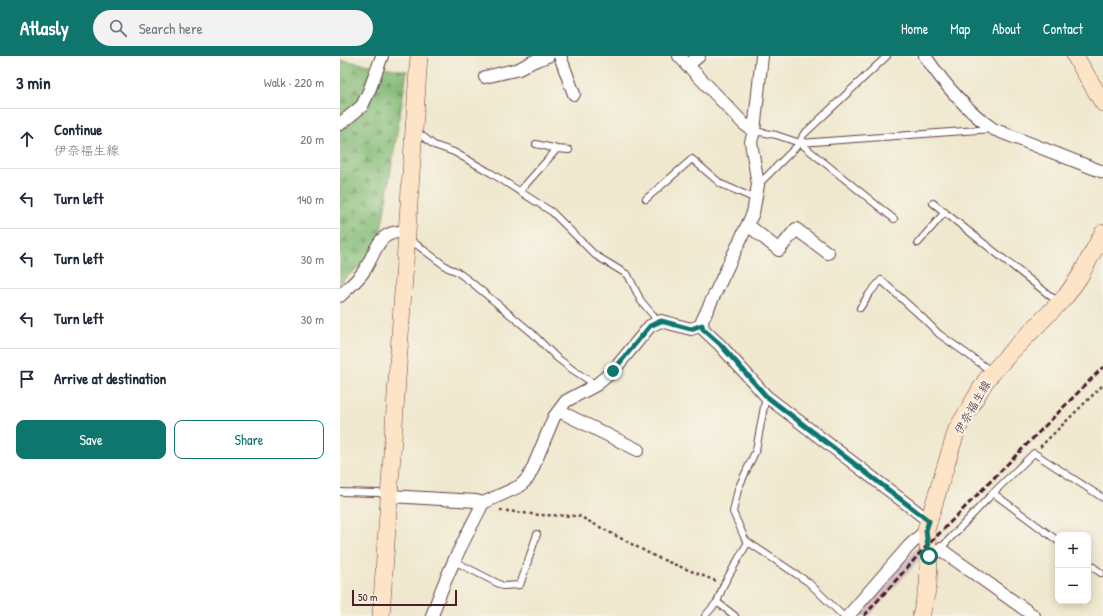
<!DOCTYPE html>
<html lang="en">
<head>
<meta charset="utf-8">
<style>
  body { margin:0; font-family:"Patrick Hand","Klee One",sans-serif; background:#f2f2f3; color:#1f2937 }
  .controls { position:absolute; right:12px; bottom:12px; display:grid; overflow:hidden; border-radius:8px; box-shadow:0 2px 10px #0003 }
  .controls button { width:36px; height:36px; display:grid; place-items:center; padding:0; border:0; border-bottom:1px solid #e0e1e3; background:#fff; color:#1f2937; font:20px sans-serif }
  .scale { position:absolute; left:12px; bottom:10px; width:105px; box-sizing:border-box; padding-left:4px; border:2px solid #4a1f2b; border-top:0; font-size:11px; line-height:14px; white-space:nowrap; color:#4a1f2b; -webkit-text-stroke:3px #f7f3e8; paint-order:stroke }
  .stop { position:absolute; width:12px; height:12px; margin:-9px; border:3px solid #0f766e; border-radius:50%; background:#fff }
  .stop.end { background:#0f766e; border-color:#fff; box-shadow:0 1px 4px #0008 }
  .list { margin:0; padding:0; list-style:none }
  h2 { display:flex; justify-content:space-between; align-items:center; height:52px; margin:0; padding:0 16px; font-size:17px }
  h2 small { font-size:13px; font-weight:400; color:#747a83 }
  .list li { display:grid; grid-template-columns:26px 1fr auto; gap:12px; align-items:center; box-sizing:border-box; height:60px; padding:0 16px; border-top:1px solid #e0e1e3 }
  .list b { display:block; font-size:15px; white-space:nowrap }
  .list p { margin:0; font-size:13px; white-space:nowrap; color:#747a83 }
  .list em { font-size:13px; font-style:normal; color:#747a83 }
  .actions { display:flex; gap:8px; padding:12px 16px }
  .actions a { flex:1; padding:9px 0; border:1px solid #0f766e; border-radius:8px; text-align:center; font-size:14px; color:#0f766e }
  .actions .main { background:#0f766e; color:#fff }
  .icon { flex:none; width:22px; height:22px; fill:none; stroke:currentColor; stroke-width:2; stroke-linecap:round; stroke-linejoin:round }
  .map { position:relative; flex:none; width:763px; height:560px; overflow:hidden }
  header { display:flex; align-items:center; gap:24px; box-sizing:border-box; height:56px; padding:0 20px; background:#0f766e; color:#fff }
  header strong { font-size:19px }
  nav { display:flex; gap:22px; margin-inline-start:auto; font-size:14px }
  .search { width:280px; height:36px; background:#f2f2f3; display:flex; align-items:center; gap:10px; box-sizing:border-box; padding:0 14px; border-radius:22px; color:#747a83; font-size:15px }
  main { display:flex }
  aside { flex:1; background:#fff }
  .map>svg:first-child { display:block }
</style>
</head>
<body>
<header>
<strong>Atlasly</strong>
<div class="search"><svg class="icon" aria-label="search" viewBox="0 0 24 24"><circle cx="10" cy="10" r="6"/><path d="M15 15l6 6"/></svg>Search here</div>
<nav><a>Home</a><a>Map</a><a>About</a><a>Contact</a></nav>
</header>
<main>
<aside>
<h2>3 min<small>Walk · 220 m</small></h2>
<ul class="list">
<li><svg class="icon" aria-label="ahead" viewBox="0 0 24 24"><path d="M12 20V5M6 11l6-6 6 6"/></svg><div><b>Continue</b><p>伊奈福生線</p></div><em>20 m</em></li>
<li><svg class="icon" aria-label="left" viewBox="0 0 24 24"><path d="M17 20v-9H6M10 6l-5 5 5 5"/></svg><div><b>Turn left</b></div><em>140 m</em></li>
<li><svg class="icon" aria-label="left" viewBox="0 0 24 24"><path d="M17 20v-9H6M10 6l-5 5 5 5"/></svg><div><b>Turn left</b></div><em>30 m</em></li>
<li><svg class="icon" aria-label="left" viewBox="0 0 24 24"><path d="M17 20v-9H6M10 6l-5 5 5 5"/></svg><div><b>Turn left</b></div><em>30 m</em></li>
<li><svg class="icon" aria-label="arrive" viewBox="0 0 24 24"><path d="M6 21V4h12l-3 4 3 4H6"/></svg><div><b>Arrive at destination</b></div></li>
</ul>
<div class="actions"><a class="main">Save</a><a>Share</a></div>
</aside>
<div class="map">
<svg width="763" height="560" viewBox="0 0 763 560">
  <defs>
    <pattern id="forest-firs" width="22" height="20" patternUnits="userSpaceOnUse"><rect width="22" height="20" fill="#84bb77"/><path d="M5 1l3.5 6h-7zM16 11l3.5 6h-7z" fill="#6e9762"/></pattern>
  </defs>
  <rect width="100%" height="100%" fill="#f7f3e8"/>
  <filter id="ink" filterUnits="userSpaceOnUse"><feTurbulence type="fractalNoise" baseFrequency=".025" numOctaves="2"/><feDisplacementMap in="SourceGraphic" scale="8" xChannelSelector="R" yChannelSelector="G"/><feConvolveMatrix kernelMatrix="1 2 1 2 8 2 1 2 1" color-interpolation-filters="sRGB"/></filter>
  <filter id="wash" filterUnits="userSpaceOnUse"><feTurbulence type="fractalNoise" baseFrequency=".012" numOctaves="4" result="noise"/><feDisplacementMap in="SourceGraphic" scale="16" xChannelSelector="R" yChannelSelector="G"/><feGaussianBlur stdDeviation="0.9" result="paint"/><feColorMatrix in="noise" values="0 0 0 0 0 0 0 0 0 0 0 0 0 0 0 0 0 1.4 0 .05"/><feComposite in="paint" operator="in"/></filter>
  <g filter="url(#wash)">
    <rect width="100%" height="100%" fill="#efe8ce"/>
    <path fill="#d2bec3" d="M581,487L583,500L529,560H516L544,527Z"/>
    <path fill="url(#forest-firs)" stroke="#676d51" d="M0,4L67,15L38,194L0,227Z"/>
  </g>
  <g filter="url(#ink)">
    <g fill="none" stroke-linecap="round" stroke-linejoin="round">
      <g stroke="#633d43" stroke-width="8">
        <path id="lane" d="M414,75L436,79L460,87L554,163
          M77,76L94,89L114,96L151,117L212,156L255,199L288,219L301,245L313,259L317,267
          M460,87L652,73
          M196,88L217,93
          M418,129L460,87L463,79L547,0
          M180,135L217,93L229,94
          M306,143L352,103L381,128L416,143
          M593,147L718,246
          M69,183L108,212L116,215L131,226L191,276L216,301L233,314L256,329
          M578,187L605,156
          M520,252L529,238L541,224L583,262L599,278L651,315
          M426,340L416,394L398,433L393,456L405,483L408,486L468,526L503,560
          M0,436L39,437L48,440
          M653,437L718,485
          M600,493L653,437L694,397L763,442
          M114,505L163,530L180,529L197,478
          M748,507L761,517
          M377,546L395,560
          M365,560L377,546L384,528L408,486"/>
      </g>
      <g stroke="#633d43" stroke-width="14">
        <path id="street" d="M220,0L234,38
          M339,0L404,68L414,75
          M422,0L414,75L411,86L418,129L413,157L362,265L363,273L380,289L426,340L589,465
          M585,0C604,28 626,54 653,73L763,116
          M347,10L359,0
          M145,21L179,13L192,6L208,0
          M0,68L22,50L29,35L42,0
          M408,169L439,194L456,173L488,197
          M0,240C8,232 18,224 24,215C37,195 37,173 67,176
          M219,355L298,394
          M50,440L136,445L143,447L180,430L188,422L192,414L214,361L226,345L256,329L273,315L310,270L321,265L351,273L362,269
          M589,500L600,493L694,560
          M92,560C105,520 124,484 143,447
          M508,560L569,490L586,474"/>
      </g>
      <g stroke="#633d43" stroke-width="18">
        <path id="secondary" d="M735,0L763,47
          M41,560L79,0
          M581,560L588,530L589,500L586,474L617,373L646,324L670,297L726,240L740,220L763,177"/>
      </g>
      <path stroke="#633d43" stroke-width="2.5" stroke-dasharray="3 3" stroke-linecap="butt" d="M700,391L763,329
        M160,454L199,459L239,460L316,501L376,525"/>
      <use href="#lane" stroke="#fff" stroke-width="6"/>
      <use href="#street" stroke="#fff" stroke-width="12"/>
      <use href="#secondary" stroke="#fee4c6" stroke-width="17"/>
      <path stroke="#4a1f2b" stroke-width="3" stroke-dasharray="6 3" stroke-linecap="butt" d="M524,560L582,495L763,311"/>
    </g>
  </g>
  <g fill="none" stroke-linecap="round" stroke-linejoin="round" filter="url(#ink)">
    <path stroke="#0f766e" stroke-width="5" d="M273,315L310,270L321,265L351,273L362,269L363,273L380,288L426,340L589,465L586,474L589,500"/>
  </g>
  <g text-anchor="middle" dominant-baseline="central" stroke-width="4" stroke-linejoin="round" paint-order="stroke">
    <g font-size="12" fill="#4a1f2b" stroke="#f7f3e8">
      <text transform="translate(632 351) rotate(-60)">伊奈福生線</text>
    </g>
  </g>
</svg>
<div class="controls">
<button>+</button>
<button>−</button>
</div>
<div class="scale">50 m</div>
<div class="stop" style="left:589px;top:500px"></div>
<div class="stop end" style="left:273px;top:315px"></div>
</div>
</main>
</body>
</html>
